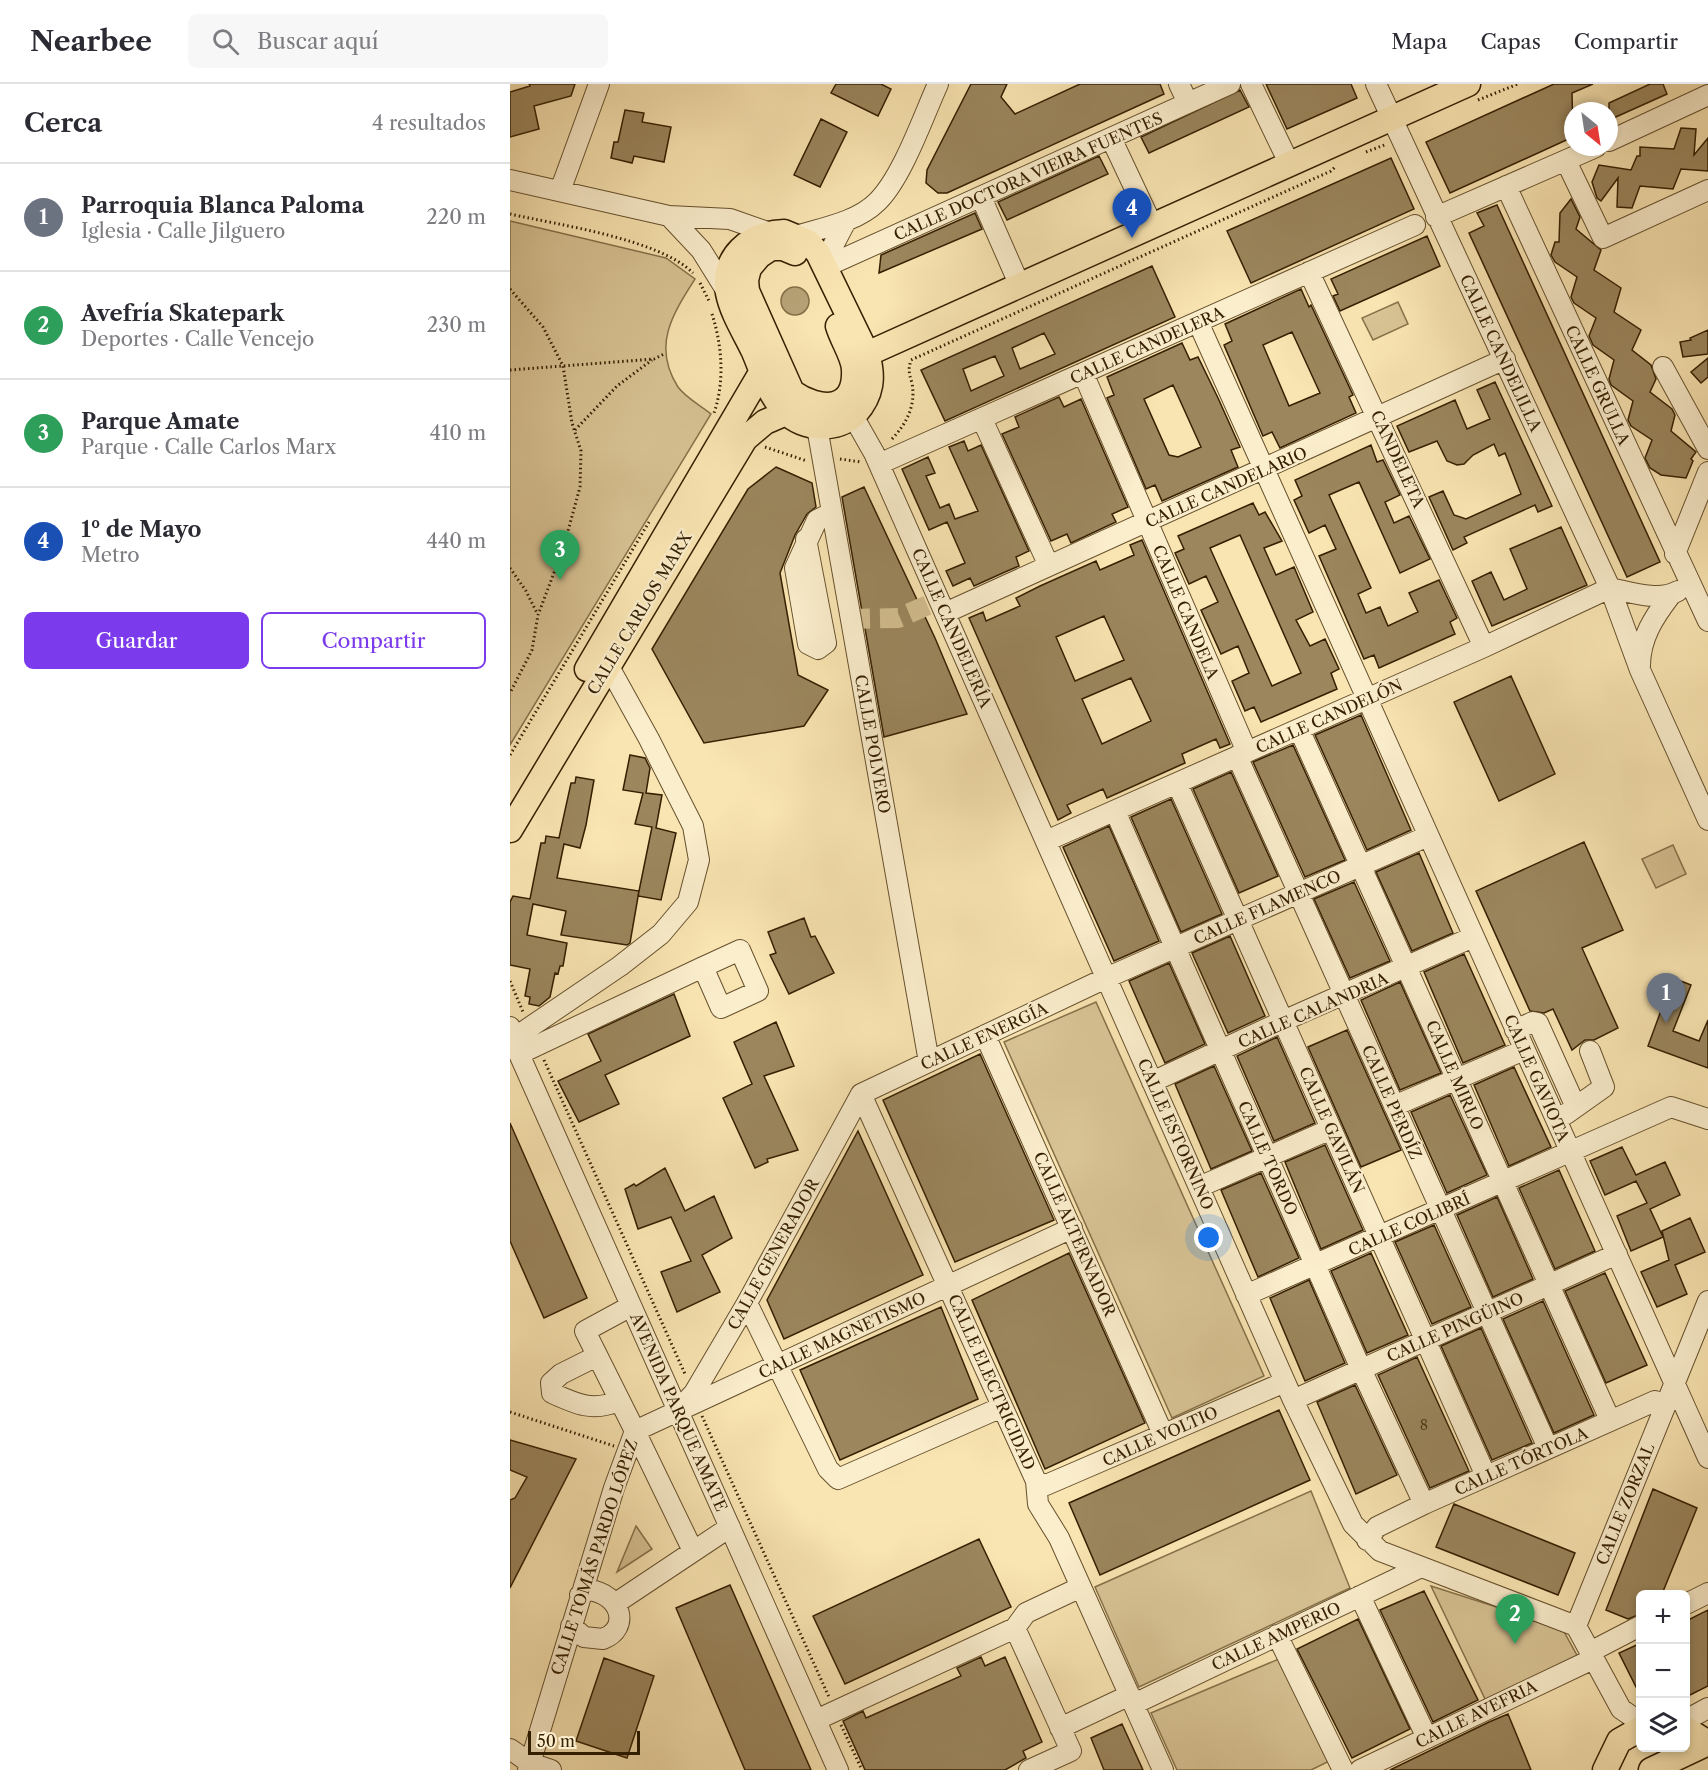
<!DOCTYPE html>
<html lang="es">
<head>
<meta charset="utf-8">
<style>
  body { margin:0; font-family:"Libre Caslon Text",serif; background:#f7f7f7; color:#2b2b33 }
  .controls { position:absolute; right:18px; bottom:18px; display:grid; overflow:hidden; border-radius:9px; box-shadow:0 3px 9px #0003 }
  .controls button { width:54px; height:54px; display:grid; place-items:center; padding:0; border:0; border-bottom:2px solid #e1e1e2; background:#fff; color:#2b2b33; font:30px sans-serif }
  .compass { position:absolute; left:1054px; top:18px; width:54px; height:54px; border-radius:50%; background:#fff; box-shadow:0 3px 9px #0003; rotate:150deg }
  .scale { position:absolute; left:18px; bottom:15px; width:112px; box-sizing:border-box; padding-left:6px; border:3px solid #351f01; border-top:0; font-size:16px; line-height:21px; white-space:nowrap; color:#351f01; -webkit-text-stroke:4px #fbeecd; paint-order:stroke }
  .you { position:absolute; left:699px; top:1154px; width:21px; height:21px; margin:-15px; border:4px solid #fff; border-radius:50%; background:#1a73e8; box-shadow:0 0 0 9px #1a73e833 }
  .badge { display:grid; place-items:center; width:39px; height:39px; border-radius:50%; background:#7c3aed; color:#fff; font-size:20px; font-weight:700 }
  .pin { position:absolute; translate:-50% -50px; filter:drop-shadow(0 2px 3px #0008) }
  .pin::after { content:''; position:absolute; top:32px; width:21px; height:18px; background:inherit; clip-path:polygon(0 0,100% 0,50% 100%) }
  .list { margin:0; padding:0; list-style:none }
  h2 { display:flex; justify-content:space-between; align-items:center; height:78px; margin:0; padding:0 24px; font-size:26px }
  h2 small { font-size:20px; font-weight:400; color:#7c7c81 }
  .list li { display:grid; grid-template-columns:39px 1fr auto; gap:18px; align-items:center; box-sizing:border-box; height:108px; padding:0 24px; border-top:2px solid #e1e1e2 }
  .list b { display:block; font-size:22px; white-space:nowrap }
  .list p { margin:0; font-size:20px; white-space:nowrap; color:#7c7c81 }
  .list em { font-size:20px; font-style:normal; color:#7c7c81 }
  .actions { display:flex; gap:12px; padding:18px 24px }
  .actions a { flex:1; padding:14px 0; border:2px solid #7c3aed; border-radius:9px; text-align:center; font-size:21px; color:#7c3aed }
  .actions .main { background:#7c3aed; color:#fff }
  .icon { flex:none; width:33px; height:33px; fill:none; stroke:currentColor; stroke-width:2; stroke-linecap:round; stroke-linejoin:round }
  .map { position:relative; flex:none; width:1198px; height:1686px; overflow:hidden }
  header { display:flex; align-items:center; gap:36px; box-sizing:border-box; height:84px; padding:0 30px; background:#fff; border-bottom:2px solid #e1e1e2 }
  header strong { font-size:28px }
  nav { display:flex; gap:33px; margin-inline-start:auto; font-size:21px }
  .search { width:420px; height:54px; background:#f7f7f7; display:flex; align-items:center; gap:15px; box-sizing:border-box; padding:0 21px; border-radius:9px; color:#7c7c81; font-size:22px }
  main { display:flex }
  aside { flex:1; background:#fff }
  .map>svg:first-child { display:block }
</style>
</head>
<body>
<header>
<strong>Nearbee</strong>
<div class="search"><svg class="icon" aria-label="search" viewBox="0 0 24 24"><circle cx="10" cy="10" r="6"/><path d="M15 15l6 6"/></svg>Buscar aquí</div>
<nav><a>Mapa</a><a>Capas</a><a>Compartir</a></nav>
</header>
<main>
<aside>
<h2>Cerca<small>4 resultados</small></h2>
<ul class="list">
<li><span class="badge" style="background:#6b7280">1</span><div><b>Parroquia Blanca Paloma</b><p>Iglesia · Calle Jilguero</p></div><em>220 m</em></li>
<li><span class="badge" style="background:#2e9e5b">2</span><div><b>Avefría Skatepark</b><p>Deportes · Calle Vencejo</p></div><em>230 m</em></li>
<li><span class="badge" style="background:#2e9e5b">3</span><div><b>Parque Amate</b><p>Parque · Calle Carlos Marx</p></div><em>410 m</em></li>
<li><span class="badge" style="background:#1a4fb4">4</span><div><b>1º de Mayo</b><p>Metro</p></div><em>440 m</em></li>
</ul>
<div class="actions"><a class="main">Guardar</a><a>Compartir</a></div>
</aside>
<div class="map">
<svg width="1198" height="1686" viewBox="0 0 1198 1686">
  <rect width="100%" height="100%" fill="#f9e5b2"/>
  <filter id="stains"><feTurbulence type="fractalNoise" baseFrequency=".00333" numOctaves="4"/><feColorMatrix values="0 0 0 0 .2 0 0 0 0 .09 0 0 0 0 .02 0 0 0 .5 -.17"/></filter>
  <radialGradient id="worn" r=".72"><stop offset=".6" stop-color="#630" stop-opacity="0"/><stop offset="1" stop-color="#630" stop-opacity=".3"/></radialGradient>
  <path fill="#d8c394" stroke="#86714a" stroke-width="1.5" d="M0,137L156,174L185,195C162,231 142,262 168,303C175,313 191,322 201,330L0,661Z
    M888,218L898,240L863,256L852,234Z
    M1163,761L1176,790L1146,804L1132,775Z
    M586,918L754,1292L662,1334L494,958Z
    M801,1407L840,1504L629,1603L585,1503Z
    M126,1442L142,1465L107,1488Z
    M921,1502L1052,1544L1069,1575L976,1617Z
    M783,1569L832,1671L801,1686H667L641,1629Z"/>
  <path fill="#b6a276" stroke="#826e47" stroke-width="1.5" d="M271 217a14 14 0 1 1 28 0a14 14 0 1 1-28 0Z"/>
  <path fill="#9b865d" stroke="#351f01" stroke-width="1.5" fill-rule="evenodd" d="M19,0H65L61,12L24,22L29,45L0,53V8L20,2Z
    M326,0H371L381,5L368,32L321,9Z
    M461,0H497L491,13L505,30L570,0H650L654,10L437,109H428L416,99L417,86Z
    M756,0H841L847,14L777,45Z
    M1044,0H1083L1062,9L1063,53L940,109L916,58Z
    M1140,0H1153L1157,10L1099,36V19Z
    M730,6L739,23L639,69L631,53Z
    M115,26L134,29L132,38L161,43L154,78L124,72L122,79L101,74L104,58H108Z
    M311,35L337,48L310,103L284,91Z
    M1171,44L1186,45L1184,71L1198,54V87L1171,85L1163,105L1130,102L1122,124L1107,123L1108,94L1091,117L1087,114L1082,98L1089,81L1121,86L1127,72H1130V63L1164,65Z
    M589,72L598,90L497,136L488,118Z
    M881,74L904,125L741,199L717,147Z
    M1061,115L1070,133L1066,145L1091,166L1084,186L1111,204L1104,228L1131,246L1122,266L1141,281L1146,295L1140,308L1162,325L1165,331L1161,347L1186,368L1181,375L1183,377L1176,394L1151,391L1140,384L1135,374L1142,356L1121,342L1118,336L1123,317L1101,301L1099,295L1104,276L1083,261L1079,252L1086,234L1064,219L1061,213L1067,193L1045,178L1041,171L1045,158H1049L1050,129Z
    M987,121L1150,478L1117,493L959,149L974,142L967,129Z
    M465,129L472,145L369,189L371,171Z
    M917,152L930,182L830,227L823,212L828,210L821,195Z
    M642,182L665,233L435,337L411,286ZM534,249L545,270L510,285L502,264ZM485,272L494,292L461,307L453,285Z
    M791,205L799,223L801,221L843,311L839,313L846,329L770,364L762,348L753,352L714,261L722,257L715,240ZM782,248L810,309L779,322L753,261Z
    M1198,246V270L1173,273L1170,258L1181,256L1180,254Z
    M672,259L680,276L688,273L708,314L730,363L721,366L728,383L652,417L645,401L636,405L597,314L604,311L597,293ZM663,301L691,363L668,373L659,371L634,315Z
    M1198,274V293L1191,299L1181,288Z
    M985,298L1042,422L1028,428L1025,421L954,453L957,459L943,466L919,413L933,407L944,431L956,435L1011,410L995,369L989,372L984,360L963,371L954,380L947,381L937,377L927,357L899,368L887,342L945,316L957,345L980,335L967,306Z
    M549,313L554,323L571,315L618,423L602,430L606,438L561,459L557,450L541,457L492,350L509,343L505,333Z
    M454,357L458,367L471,361L519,467L506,473L509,482L495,488L464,502L460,494L443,502L436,487L455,479L437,438L419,446L392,385L418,373L425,389L416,392L430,424L439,420L445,435L468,427L439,363Z
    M861,361L867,378L873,376L890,411L875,418L884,439L899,432L920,475L890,489L849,398L819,411L861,504L848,510L856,529L870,523L878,542L908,528L899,509L929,496L947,534L940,538L945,550L869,584L864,571L854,575L809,472L826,465L815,441L799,449L784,416L792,412L785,396Z
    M266,383L302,399L306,423L297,430L285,451L270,489L288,591L318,606L294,642L194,659L142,565L238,405Z
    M354,403L425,554L457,630L374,653L332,413Z
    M743,419L749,431L755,428L772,457L754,464L766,491L784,483L803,528L786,536L800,562L815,555L829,585L821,589L827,605L751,638L744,623L735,627L722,597L739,589L728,562L711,570L691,526L708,518L696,492L679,500L665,469L674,465L668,452ZM730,451L791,589L762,602L700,464Z
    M1051,443L1077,501L982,542L962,497L981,488L994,516L1017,505L1000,465Z
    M632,456L720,660L710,664L706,655L672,670L675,679L597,714L593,705L557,721L561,729L548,736L459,534L473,528L476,537L510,522L506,514L530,502L586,477L590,486L624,471L620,461ZM594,532L614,576L565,597L546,553ZM621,594L641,637L592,660L572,615Z
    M1001,592L1045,690L989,717L944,618Z
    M851,631L901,746L857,766L805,651Z
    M783,661L835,776L795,793L743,678Z
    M120,671L135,674L140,684L136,709L152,711L146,744L166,749L151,816L128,812L142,743L125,740L133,709L113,706Z
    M721,688L768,792L729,809L683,705Z
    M66,693L84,696L76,741L70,764L54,760L47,794L129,807L120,859L117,861L51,851L56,827L23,820L17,851L57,859L53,882H50L48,890L45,889L40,913L29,922L19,920L20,913L15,912L20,885L0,881V818L3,812L20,815L31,759H35L36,752L49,754L61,699H65Z
    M661,715L712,830L671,848L621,733Z
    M599,742L649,857L604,877L553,763Z
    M1074,758L1113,846L1072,864L1108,944L1084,956H1075L1062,966L1043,925L1034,929L1020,927L966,807Z
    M909,769L943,849L902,867L866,788Z
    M844,798L880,877L840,894L804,815Z
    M294,834L301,853L305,852L324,889L279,910L260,871L266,869L258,848Z
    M720,852L755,932L718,949L682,869Z
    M954,870L995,961L953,979L914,888Z
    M659,879L695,960L655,979L619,897Z
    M1163,894L1181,901L1163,947L1189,957L1198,936V984L1138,962Z
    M890,898L931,989L890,1006L851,916Z
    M164,910L180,952L95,991L109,1020L69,1038L48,997L91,977L78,950Z
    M266,938L284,982L254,992L288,1066L257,1075L258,1078L245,1084L213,1014L242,1000L224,958Z
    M837,946L891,1066L851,1083L798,963Z
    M767,953L805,1039L764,1057L727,972Z
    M470,970L544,1136L445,1178L373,1016Z
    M704,982L742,1067L701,1085L665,1000Z
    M1004,983L1041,1063L999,1082L964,1001Z
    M940,1011L977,1091L937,1109L901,1028Z
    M0,1039L77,1214L34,1234L0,1157Z
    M348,1047L413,1191L274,1255L257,1216Z
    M815,1061L853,1146L811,1165L775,1078Z
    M1112,1063L1126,1091L1155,1078L1170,1111L1140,1125L1153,1153L1121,1167L1107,1132L1137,1119L1126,1097L1095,1111L1080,1077Z
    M155,1084L175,1127L204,1112L222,1154L192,1171L210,1208L167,1228L151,1188L181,1177L161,1133L128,1145L115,1105L124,1100L126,1102Z
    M1049,1086L1085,1167L1045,1185L1009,1104Z
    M751,1089L789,1174L748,1193L711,1106Z
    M987,1113L1023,1195L983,1213L947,1131Z
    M1180,1134L1195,1168L1165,1181L1177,1210L1147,1223L1131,1188L1159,1176L1152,1147Z
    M924,1141L961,1223L922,1240L885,1158Z
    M559,1169L635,1339L535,1385L462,1216Z
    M861,1169L898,1251L857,1269L821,1187Z
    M1095,1189L1137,1281L1096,1299L1055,1207Z
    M799,1196L835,1279L795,1297L760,1214Z
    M1033,1217L1084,1331L1044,1349L993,1235Z
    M431,1223L468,1315L330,1376L290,1286Z
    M971,1244L1022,1359L982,1376L931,1262Z
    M907,1273L959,1387L920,1404L868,1291Z
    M845,1301L887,1391L846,1410L807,1318Z
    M769,1326L800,1396L590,1491L559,1419Z
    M0,1356L66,1375L0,1504V1416L5,1414L17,1393L0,1386Z
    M1143,1405L1187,1424L1152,1510H1131V1530L1118,1535L1096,1526Z
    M944,1420L1065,1469L1048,1511L926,1463Z
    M469,1455L501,1523L335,1600L303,1532Z
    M220,1501L301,1686H235L166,1524Z
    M914,1507L968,1616L923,1638L870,1526Z
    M1198,1526V1602L1176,1613V1537Z
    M848,1535L900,1645L842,1674L787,1565Z
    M1131,1559V1613L1109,1569Z
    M471,1573L475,1582L495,1573L532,1658L513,1667L516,1674L495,1686H355L333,1637L353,1627L356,1634L451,1592L447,1584Z
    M94,1574L144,1592L117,1674L66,1657Z
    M998,1630L1021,1686H880L979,1638Z
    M612,1640L633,1686H594L581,1654Z"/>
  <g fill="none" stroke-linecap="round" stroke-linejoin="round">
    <path stroke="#d2bd8f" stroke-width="20" stroke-dasharray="20 10" stroke-linecap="butt" d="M340,535L388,534L430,516"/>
    <g stroke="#66502d" stroke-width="22">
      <path id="minor" d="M669,0L678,19
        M741,0L780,81
        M866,0L1100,504L1130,586L1198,736
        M601,54L643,143
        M1099,57L1198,11
        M1056,77L1093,154L1198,106
        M0,96L159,132L220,135L260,149
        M996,102L1198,537
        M50,107L89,0
        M471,113L510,202
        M159,132L191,166L219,211
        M926,133L1086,63
        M286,152C312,144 347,138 367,118C392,94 413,33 428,0
        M314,179L336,137
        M315,183L720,0
        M799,188L974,563
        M688,238L1198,1374
        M1153,283L1198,365
        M573,289L737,668
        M343,332L364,369L783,1316L843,1440L870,1467L1066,1542L1111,1625L1130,1638
        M472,335L539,482
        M307,343L419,978
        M369,380L905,141
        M296,455L316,559L308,565L298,560L285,484L307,436L321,429
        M1165,470L1198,388
        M1100,504C1120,508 1149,518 1168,507
        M435,529L995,275
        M1130,582C1130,554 1144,533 1160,512
        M789,645L1100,1336
        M727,672L1038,1364
        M667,699L976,1392
        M605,727L851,1285L914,1420
        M536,757L974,563L1100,504
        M230,866L248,907L211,924L193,883Z
        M0,943L9,970L328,1686
        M1005,946L1023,938L1028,939L1065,1021
        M475,951L653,1350
        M4,954L110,882L151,850L178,818L189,776L183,742L139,655L98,581
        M9,970L193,883
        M642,998L773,937L963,853
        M351,1010L526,1397L528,1420L549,1454L653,1686
        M351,1010L596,894L918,752
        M884,1022L1014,966
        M1056,1030L1094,1003L1080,967
        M689,1103L821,1045
        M736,1211L1161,1023L1198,1035
        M237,1219L318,1385L328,1395L492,1323
        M87,1272L51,1290L41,1299L42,1309C66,1320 83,1328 108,1317
        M783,1316L1107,1170
        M172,1322L184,1309L237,1219L351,1010
        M526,1397L536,1401L775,1298
        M857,1456L867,1443L914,1420L1145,1317L1156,1321
        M183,1467L125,1347L562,1144
        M850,1512L917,1654
        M106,1519L220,1443
        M1176,1520L1198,1509
        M61,1542L74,1553L93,1555C121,1544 111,1510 79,1506L70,1511
        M1066,1542L1198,1217
        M505,1544L516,1529L571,1503
        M767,1551L833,1686
        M1080,1568L1130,1542
        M624,1620L909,1484
        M306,1636L505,1544L561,1667L519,1686
        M1176,1636L1198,1624
        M550,1644L620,1611
        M0,1665L20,1679L41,1686
        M18,1686L104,1404L125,1347L75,1247L121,1222
        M850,1686L1083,1575"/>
    </g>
    <g stroke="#351f01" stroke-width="27">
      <path id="major" d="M274,148L298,158L308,169L357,270C364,293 362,311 346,329C328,348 293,346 276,328C260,313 252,287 244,268C235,249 222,229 218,209C211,173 240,149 274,148Z
        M285,169L273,164H261L249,172L239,184L236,196L237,207L282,308C309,327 346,329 344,286C344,273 332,256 328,242
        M357,270L958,0
        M77,585L252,287
        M0,746L235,355L255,338L276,329
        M1176,1645L1198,1659
        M1095,1686L1109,1657L1130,1645
        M1141,1686L1198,1659"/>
    </g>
    <path stroke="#351f01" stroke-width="3" stroke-dasharray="1.5 3" stroke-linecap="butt" d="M968,16L1008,0
      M856,68L877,60
      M0,130C49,141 149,155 183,189
      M190,199L199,217
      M0,205L33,243L53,282L62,339L71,367L70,403L53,465L28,531L22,566L0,609
      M202,230C212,261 215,297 204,329
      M0,286L144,275L154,270
      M65,346L107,302L142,276
      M382,355C397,339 406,321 402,299C399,289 398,286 401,276L821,87L826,82
      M255,363L297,377
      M330,375L351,378
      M0,484L16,507L27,529
      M0,671L139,438
      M0,897L13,928
      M34,976L175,1290
      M0,1328L104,1362
      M192,1332L319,1613
      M331,1641L352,1686"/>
    <use href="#minor" stroke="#fbeecd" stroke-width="20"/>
    <use href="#major" stroke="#f9e5b2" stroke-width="24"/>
  </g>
  <g text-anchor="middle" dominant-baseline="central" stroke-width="4.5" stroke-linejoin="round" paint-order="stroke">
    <g font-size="14" fill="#4e3918">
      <text x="914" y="1341">8</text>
    </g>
    <g font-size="16" fill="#351f01" stroke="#fbeecd">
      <text transform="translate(518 92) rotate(-24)">CALLE DOCTORA VIEIRA FUENTES</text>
      <text transform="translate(637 261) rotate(-24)">CALLE CANDELERA</text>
      <text transform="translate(991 269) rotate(65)">CALLE CANDELILLA</text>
      <text transform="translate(1088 301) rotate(65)">CALLE GRULLA</text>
      <text transform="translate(888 375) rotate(65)">CANDELETA</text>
      <text transform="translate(716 403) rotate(-24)">CALLE CANDELARIO</text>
      <text transform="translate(676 528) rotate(67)">CALLE CANDELA</text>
      <text transform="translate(129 529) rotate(-59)">CALLE CARLOS MARX</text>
      <text transform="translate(442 544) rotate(66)">CALLE CANDELERÍA</text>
      <text transform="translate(819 632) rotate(-24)">CALLE CANDELÓN</text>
      <text transform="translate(363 660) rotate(80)">CALLE POLVERO</text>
      <text transform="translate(757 823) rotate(-24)">CALLE FLAMENCO</text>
      <text transform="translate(803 926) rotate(-24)">CALLE CALANDRIA</text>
      <text transform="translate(474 952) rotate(-25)">CALLE ENERGÍA</text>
      <text transform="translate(945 991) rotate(66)">CALLE MIRLO</text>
      <text transform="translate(1027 994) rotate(66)">CALLE GAVIOTA</text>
      <text transform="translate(882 1018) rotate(66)">CALLE PERDÍZ</text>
      <text transform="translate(822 1046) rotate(66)">CALLE GAVILÁN</text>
      <text transform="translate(666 1050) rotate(66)">CALLE ESTORNINO</text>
      <text transform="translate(758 1074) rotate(66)">CALLE TORDO</text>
      <text transform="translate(899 1140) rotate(-24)">CALLE COLIBRÍ</text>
      <text transform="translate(565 1150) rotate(66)">CALLE ALTERNADOR</text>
      <text transform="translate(263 1170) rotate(-61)">CALLE GENERADOR</text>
      <text transform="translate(945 1243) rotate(-24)">CALLE PINGÜINO</text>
      <text transform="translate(332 1251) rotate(-25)">CALLE MAGNETISMO</text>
      <text transform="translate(482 1298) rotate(66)">CALLE ELECTRICIDAD</text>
      <text transform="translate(169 1328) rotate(66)">AVENIDA PARQUE AMATE</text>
      <text transform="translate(650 1352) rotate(-24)">CALLE VOLTIO</text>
      <text transform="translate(1011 1377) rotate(-24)">CALLE TÓRTOLA</text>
      <text transform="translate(1115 1420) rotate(-68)">CALLE ZORZAL</text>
      <text transform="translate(84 1473) rotate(-72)">CALLE TOMÁS PARDO LÓPEZ</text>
      <text transform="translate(766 1552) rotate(-25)">CALLE AMPERIO</text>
      <text transform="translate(966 1630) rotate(-26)">CALLE AVEFRIA</text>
    </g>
  </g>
  <rect width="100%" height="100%" filter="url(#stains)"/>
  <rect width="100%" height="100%" fill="url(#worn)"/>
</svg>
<div class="controls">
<button>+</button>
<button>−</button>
<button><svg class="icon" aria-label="layers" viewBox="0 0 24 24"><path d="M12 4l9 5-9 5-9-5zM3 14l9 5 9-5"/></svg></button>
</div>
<svg class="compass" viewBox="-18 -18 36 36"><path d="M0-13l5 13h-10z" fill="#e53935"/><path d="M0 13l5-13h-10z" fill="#7c7c81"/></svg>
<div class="scale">50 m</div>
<div class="you"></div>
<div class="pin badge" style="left:1156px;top:939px;background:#6b7280">1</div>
<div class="pin badge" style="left:1005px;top:1560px;background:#2e9e5b">2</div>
<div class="pin badge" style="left:50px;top:496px;background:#2e9e5b">3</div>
<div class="pin badge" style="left:622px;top:154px;background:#1a4fb4">4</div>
</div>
</main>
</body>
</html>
